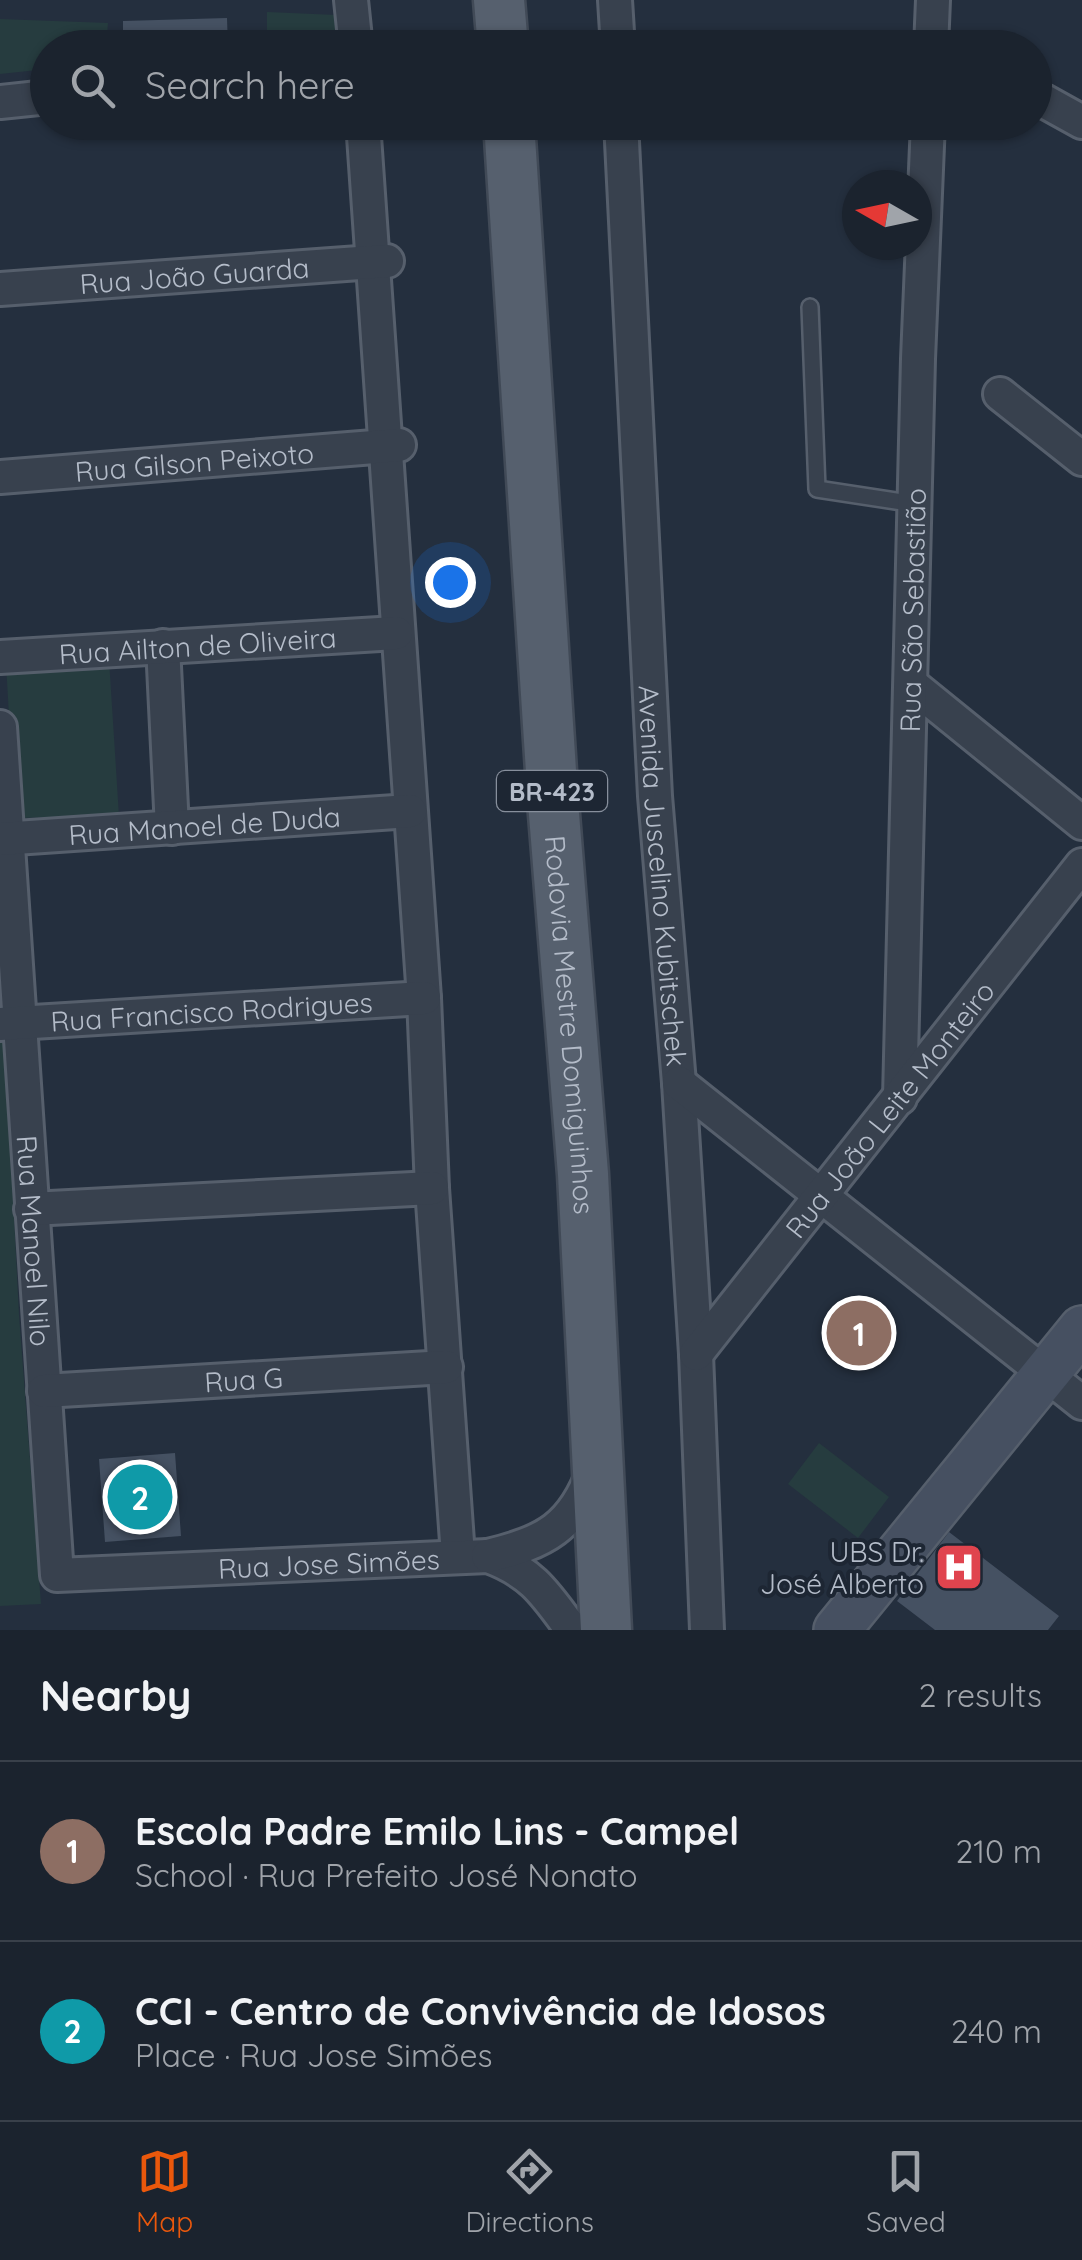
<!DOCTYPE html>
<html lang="en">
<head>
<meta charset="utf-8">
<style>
  body { margin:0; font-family:Quicksand,sans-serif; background:#242b36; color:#f1f3f6 }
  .compass { position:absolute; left:842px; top:170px; width:90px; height:90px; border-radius:50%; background:#1b232e; box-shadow:0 2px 8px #0004; rotate:279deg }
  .you { position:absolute; left:450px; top:582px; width:35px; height:35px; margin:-25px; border:8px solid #fff; border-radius:50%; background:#1a73e8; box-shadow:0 0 0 15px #1a73e833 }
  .badge { display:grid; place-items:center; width:65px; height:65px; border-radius:50%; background:#ea580c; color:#fff; font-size:32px; font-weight:700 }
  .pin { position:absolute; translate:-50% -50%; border:5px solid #fff; box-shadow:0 2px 10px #0006 }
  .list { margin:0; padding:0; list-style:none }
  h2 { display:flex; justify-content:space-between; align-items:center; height:130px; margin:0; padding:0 40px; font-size:42px }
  h2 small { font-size:32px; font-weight:400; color:#a0a4aa }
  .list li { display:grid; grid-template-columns:65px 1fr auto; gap:30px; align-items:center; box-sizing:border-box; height:180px; padding:0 40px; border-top:2px solid #39404a }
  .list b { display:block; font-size:38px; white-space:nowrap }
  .list p { margin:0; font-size:32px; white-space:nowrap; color:#a0a4aa }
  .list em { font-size:32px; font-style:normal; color:#a0a4aa }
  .icon { flex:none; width:55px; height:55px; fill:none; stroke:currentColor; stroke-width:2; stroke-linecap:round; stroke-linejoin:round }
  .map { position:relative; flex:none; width:1082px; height:1630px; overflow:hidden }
  .search { position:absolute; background:#1b232e; box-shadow:0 2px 8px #0004; left:30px; right:30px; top:30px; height:110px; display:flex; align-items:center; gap:25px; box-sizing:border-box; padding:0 35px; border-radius:55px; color:#a0a4aa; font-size:38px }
  .sheet { height:490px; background:#1b232e }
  nav { display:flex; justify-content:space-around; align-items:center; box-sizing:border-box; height:140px; border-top:2px solid #39404a; background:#1b232e; font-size:28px; color:#a0a4aa }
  nav a { display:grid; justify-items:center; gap:5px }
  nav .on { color:#ea580c }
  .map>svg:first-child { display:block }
</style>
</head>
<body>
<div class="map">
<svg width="1082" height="1630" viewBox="0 0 1082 1630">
  <rect width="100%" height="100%" fill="#242f3e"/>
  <path fill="#263c3f" d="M267,12L337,15L338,47H267Z
    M0,19L108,23L106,47L48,48L47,69L0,74Z
    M109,659L119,816L15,818L6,664Z
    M0,1037H5L19,1315L41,1604L0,1606Z
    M819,1443L889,1497L858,1538L788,1484Z"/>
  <path fill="#455162" d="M227,18L228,48H123V21Z
    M175,1453L181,1536L105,1542L99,1459Z
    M949,1532L1059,1616L1048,1630H935L897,1601Z"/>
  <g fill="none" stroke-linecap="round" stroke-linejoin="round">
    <g stroke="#565f6c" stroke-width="20">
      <path id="lane" d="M810,307L817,489L915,504"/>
    </g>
    <g stroke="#565f6c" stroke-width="38">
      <g id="street">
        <path d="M351,0L356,48"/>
        <path d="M615,0L618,48"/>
        <path d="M931,48L933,0"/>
        <path d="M1044,101L1082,122"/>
        <path d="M0,102L48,97"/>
        <path d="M363,122L424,998L432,1188L458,1556"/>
        <path id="s1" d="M621,122L655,796L679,1083L696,1354L707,1630"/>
        <path id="s2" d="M0,289L387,261"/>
        <path d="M1000,394L1082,459"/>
        <path id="s3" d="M0,477L399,445"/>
        <path d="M163,646L172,828"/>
        <path id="s4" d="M0,657L396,633"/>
        <path d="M912,685L1082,823"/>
        <path id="s5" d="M0,727L57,1575L488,1556C532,1572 545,1593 572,1630"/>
        <path id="s6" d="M0,839L410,811"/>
        <path id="s7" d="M0,1024L424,998"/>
        <path d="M679,1083L1082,1403"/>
        <path id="s8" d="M900,1098L918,359L928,122"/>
        <path d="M31,1209L432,1188"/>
        <path id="s9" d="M696,1354L1082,865"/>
        <path id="s10" d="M44,1391L446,1367"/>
        <path d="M488,1556C545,1542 573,1528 594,1470"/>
      </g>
    </g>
    <g stroke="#565f6c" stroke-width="50">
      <path id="secondary" d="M837,1630L1082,1329"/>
    </g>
    <g stroke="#414a57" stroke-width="55">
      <g id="primary">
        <path d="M499,0L503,48"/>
        <path id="s11" d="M509,122L553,802L583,1174L606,1630"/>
      </g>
    </g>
    <use href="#lane" stroke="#38414e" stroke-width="15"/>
    <use href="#street" stroke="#38414e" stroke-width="32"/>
    <use href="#secondary" stroke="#465061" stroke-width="45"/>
    <use href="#primary" stroke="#56606e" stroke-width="50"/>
  </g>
  <defs>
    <g id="hospital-square" transform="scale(2.5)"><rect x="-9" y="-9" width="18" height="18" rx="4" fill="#e0444e" stroke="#1d2633"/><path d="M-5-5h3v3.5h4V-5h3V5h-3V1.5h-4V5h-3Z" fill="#fff"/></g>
  </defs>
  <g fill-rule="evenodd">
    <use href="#hospital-square" x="959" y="1567"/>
  </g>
  <g text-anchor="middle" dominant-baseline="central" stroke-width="8" stroke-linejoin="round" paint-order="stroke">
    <rect fill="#1d2633" stroke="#878f9c" stroke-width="2.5" x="497" y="771" width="110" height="40" rx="8"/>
    <g font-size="25" font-weight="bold" fill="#b4bcc9">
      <text x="552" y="791">BR-423</text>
    </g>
    <g font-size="28" fill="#b4bcc9" stroke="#1d2633">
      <text stroke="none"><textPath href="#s2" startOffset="195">Rua João Guarda</textPath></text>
      <text stroke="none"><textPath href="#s3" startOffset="195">Rua Gilson Peixoto</textPath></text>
      <text stroke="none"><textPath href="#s8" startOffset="488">Rua São Sebastião</textPath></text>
      <text stroke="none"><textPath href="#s4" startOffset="198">Rua Ailton de Oliveira</textPath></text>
      <text stroke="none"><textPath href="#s6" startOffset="205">Rua Manoel de Duda</textPath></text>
      <text stroke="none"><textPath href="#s1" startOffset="755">Avenida Juscelino Kubitschek</textPath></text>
      <text stroke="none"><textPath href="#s7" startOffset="212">Rua Francisco Rodrigues</textPath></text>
      <text stroke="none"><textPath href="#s11" startOffset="905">Rodovia Mestre Domiguinhos</textPath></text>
      <text stroke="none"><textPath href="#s9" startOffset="312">Rua João Leite Monteiro</textPath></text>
      <text stroke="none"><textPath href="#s5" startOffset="515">Rua Manoel Nilo</textPath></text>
      <text stroke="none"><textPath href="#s10" startOffset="200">Rua G</textPath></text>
      <text stroke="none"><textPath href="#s5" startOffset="1122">Rua Jose Simões</textPath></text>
    </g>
    <g font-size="28" fill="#b4bcc9" stroke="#1d2633" text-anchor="end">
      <text x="924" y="1551">UBS Dr.<tspan x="924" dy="32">José Alberto</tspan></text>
    </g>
  </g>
</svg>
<svg class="compass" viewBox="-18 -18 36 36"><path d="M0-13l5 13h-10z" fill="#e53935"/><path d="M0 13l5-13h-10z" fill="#a0a4aa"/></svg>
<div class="you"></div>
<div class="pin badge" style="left:859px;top:1333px;background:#8d6e63">1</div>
<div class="pin badge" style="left:140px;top:1497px;background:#0f9aa8">2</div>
<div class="search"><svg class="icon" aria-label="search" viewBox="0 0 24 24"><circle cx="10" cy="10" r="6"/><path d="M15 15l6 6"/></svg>Search here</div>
</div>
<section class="sheet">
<h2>Nearby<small>2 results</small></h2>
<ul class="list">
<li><span class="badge" style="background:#8d6e63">1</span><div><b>Escola Padre Emilo Lins - Campel</b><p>School · Rua Prefeito José Nonato</p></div><em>210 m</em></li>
<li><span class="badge" style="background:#0f9aa8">2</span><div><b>CCI - Centro de Convivência de Idosos</b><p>Place · Rua Jose Simões</p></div><em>240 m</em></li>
</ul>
</section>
<nav>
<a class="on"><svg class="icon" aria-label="map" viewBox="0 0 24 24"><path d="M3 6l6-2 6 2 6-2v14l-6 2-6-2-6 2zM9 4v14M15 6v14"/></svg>Map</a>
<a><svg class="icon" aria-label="directions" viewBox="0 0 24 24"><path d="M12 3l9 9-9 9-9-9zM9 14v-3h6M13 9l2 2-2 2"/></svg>Directions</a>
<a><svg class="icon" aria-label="saved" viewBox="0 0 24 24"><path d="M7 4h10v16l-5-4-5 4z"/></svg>Saved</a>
</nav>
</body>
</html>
